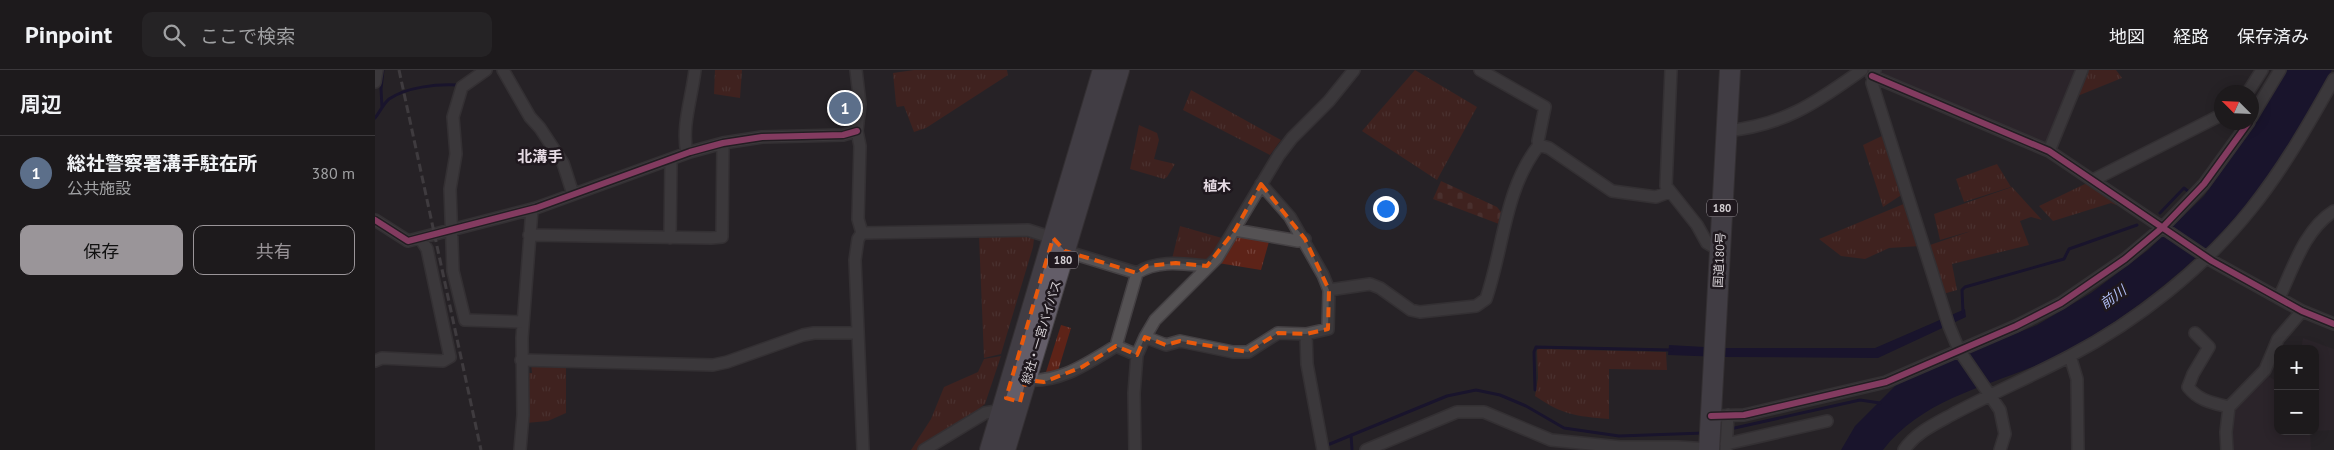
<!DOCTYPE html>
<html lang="ja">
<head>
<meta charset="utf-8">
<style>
  body { margin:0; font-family:"PT Sans","Noto Sans JP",sans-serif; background:#252325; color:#f1f3f6 }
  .controls { position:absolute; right:15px; bottom:15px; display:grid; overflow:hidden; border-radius:10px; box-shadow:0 2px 12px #0003 }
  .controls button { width:45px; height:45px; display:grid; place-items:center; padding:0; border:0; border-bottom:1px solid #3b383b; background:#1d1a1c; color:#f1f3f6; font:25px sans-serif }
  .compass { position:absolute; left:1839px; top:15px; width:45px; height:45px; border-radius:50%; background:#1d1a1c; box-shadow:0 2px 12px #0003; rotate:294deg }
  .you { position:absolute; left:1010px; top:138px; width:18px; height:18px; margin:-12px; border:4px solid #fff; border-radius:50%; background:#1a73e8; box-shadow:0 0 0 8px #1a73e833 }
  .badge { display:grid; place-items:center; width:32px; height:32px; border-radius:50%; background:#9a9599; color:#fff; font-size:16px; font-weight:700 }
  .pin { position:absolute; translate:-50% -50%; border:2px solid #fff; box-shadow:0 1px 5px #0006 }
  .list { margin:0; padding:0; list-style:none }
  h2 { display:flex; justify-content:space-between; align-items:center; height:65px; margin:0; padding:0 20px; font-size:21px }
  h2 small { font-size:16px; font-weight:400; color:#a0a1a3 }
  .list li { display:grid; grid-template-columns:32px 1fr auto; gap:15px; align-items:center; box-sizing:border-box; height:75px; padding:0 20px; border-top:1px solid #3b383b }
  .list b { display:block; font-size:19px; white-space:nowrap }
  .list p { margin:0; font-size:16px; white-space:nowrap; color:#a0a1a3 }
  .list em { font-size:16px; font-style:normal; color:#a0a1a3 }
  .actions { display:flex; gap:10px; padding:15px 20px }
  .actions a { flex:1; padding:11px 0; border:1px solid #9a9599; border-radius:10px; text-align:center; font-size:18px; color:#9a9599 }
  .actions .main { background:#9a9599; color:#111 }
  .icon { flex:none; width:28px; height:28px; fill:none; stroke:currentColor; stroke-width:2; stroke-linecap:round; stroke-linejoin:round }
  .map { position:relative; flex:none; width:1959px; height:380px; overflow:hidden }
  header { display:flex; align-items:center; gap:30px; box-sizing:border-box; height:70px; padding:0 25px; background:#1d1a1c; border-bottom:1px solid #3b383b }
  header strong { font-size:24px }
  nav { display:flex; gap:28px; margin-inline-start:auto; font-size:18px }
  .search { width:350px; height:45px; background:#252325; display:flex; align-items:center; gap:12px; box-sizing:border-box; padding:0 18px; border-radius:10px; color:#a0a1a3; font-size:19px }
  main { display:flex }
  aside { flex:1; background:#1d1a1c }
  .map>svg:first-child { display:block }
</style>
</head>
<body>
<header>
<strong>Pinpoint</strong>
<div class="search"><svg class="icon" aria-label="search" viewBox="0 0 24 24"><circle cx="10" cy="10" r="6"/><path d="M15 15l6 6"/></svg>ここで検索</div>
<nav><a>地図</a><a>経路</a><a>保存済み</a></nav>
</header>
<main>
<aside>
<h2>周辺<small></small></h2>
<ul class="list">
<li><span class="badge" style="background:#5c6f8a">1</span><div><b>総社警察署溝手駐在所</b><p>公共施設</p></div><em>380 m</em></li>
</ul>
<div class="actions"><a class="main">保存</a><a>共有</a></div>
</aside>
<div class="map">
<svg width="1959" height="380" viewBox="0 0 1959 380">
  <defs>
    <pattern id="grass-tufts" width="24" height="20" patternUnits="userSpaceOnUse" patternTransform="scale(1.25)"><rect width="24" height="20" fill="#5d2318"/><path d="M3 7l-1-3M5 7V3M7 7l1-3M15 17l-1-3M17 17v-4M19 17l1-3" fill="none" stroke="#744239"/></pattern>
    <pattern id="cemetery-stones" width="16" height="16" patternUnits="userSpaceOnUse" patternTransform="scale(1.25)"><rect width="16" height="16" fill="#5d2318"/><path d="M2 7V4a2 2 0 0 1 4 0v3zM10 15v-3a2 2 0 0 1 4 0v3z" fill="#744239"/></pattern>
  </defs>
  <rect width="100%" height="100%" fill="#272326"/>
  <path fill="#31262f" d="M1505,0H1704L1673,75L1503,5Z
    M1928,268L1959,279V360L1940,361V279H1926Z
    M1890,304L1903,312V361H1935L1936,380H1855V343Z"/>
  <path fill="url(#grass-tufts)" d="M340,0H367L365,28L339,24Z
    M539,0H632L633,5L551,58L539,62L529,36L522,37L521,34L518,3Z
    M1040,0L1102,37L1062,110L987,61Z
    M1712,0H1741L1747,8L1700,27Z
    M816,20L906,70L895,85L808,40Z
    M764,55L782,63L784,70L779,89L800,94L792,107L789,109L755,99Z
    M1509,65L1528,124L1508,137L1488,75Z
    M1622,94L1636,117L1589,132L1581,109Z
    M1712,113L1742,133L1741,135L1736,133L1678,151L1664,136Z
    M1637,117L1667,150L1656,147L1645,151L1654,175L1577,194L1582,220L1568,224L1552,176L1596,161L1565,170L1559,144Z
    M1531,133L1545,176L1514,178L1490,189L1466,186L1444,169Z
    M805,156L847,168L846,170L848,171L829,193L797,189Z
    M863,163L895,168L886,200L843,193Z
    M621,165L648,166L659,169L658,177L626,284L609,288L604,166Z
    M686,255L696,258L683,301L679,300L677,304L671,302Z
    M1164,279L1291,282L1292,300L1234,299V349C1200,346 1188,345 1160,326L1163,308L1162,280Z
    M626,286L610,334L587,352L542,380H536L556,349L569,317L603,302L609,289Z
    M156,293L191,294V343L173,351L151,353V303H157Z"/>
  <path fill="url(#cemetery-stones)" d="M1066,111L1122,137L1126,142L1124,154L1058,129Z"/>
  <path fill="#090333" d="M1911,0H1957C1931,44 1908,92 1875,131C1824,192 1758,245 1688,283C1627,315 1552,323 1508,380H1466L1480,356L1522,314L1545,301L1662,255L1716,223L1773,180L1829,126L1879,56Z
    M1590,239L1591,247L1503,288L1347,287L1293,285L1294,275L1348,278H1500Z"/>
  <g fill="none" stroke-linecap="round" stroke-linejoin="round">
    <path stroke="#090333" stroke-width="3" d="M7,37L6,19L8,0
      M0,48C5,42 8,34 14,29C32,17 61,14 82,15
      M1785,143L1809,118L1814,122
      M1588,242L1587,220L1590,217L1689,189L1694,179L1762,155
      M1160,320L1159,282L1161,277L1297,280
      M1355,359L1485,330L1505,333
      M976,365L977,379
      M950,376L1072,326L1101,320L1125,325L1151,336L1189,358L1244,366L1329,363"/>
    <g stroke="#444043" stroke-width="14">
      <path id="street" d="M111,0L87,17L78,47L81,84L75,119L78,201L90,250L148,252
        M128,0L155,47L165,58L188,93L198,124
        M481,0L485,34L482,61L485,76L483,149L487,163L483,169L480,190L488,380
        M1296,0L1291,116L1322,155L1332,173L1344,180
        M1500,0L1497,13L1574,256L1584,280L1625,340L1630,364L1625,380
        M1497,6L1674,81L1837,191L1927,241L1959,254
        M0,12L2,0
        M1873,22L1887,0
        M1876,48L1905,0
        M1351,61C1410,55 1440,33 1487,0
        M1164,75L1174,78L1237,121L1281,127L1294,122
        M1674,81L1707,0
        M312,83C306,57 317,27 320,0
        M1718,110L1846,45
        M0,150L33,171L161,138L315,82L348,73L387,67L468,65L482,61
        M860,160L923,171L930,169
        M487,163L653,160L678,168L690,181L762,203C783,189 809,194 832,196
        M154,165L336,168L347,167L348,73
        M295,168L296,90
        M954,220L995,214L1005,218L1036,240L1045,242L1101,236L1111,229C1129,177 1129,120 1164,75L1163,71L1170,37L1105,0
        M1904,228C1918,198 1930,159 1959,141
        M1820,263L1834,277L1818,304L1813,317C1824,331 1838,333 1854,337
        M931,264L932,294L948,380
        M770,267L791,275L805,271L858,282H873L903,263L931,264L953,259L954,220L948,205L915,147L886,114
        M741,276L762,203
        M1695,286L1702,309L1703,380
        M146,290L338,295L352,292L428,265L439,263H483
        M0,291L7,288L68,291L75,287L52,179L45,168
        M651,310C685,313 713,293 741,276L762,285
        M1336,346L1369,345L1511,312L1641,256L1686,233L1750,189L1788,157L1829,114L1874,52
        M1351,374L1452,351
        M145,380L148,345L147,268L157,139
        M549,380L610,343L627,340
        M760,380L759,323L762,285L770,267L780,250L842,188L904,85L917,68L954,31L979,0
        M991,380L1082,342H1109L1176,370L1245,377H1302L1334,379
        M1351,380L1353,345
        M1529,380C1541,362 1562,353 1580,343C1618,323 1657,306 1695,286C1762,251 1829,198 1876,139C1908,99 1934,54 1959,9
        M1852,380L1851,362L1854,337L1890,300L1903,269L1927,241"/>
    </g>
    <g stroke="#444043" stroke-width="22">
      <path id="highway" d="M615,380L728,0
        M630,380L744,0
        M1334,380L1355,0"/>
    </g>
    <use href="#street" stroke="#555254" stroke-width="11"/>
    <use href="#highway" stroke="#635d68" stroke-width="20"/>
    <path stroke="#5d5a5d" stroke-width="3" stroke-dasharray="8 4" stroke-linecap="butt" d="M24,0L106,380"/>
    <g stroke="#1f181e" stroke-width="9">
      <path id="cycleway" d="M1497,6L1674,81L1837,191L1927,241L1959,254
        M0,150L33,171L161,138L315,82L348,73L387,67L468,65L482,61
        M1336,346L1369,345L1511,312L1641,256L1686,233L1750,189L1788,157L1829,114L1874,52"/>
    </g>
    <use href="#cycleway" stroke="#f35aa7" stroke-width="6"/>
  </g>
  <path d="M0 0H1959V380H0ZM886,114L930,169L954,220L953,259L931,264L903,263L873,282L805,271L791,275L770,267L762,285L741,276L707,297L669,312L651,310L645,332L631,328L678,168L690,181L762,203L772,196L801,193L832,196L860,160Z" fill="#272326" fill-opacity=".55" fill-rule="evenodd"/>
  <path fill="none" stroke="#e8590c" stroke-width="4" stroke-dasharray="10 6" stroke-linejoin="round" d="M886,114L930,169L954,220L953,259L931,264L903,263L873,282L805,271L791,275L770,267L762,285L741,276L707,297L669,312L651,310L645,332L631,328L678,168L690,181L762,203L772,196L801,193L832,196L860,160Z"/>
  <g text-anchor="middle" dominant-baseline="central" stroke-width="5" stroke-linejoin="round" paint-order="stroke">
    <g fill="#1f181e" stroke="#a09ba0" stroke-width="1">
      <rect x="1332" y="129.5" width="30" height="17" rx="4"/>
      <rect x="673" y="181.5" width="30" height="17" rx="4"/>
    </g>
    <g font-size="11" font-weight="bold" fill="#d8d3d7">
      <text x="1347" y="138">180</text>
      <text x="688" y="190">180</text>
    </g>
    <g font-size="12" fill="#d8d3d7" stroke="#1f181e">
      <text transform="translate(1344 190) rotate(-87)">国道180号</text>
      <text transform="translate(666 262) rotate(-73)">総社・一宮バイパス</text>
    </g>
    <g font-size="14" font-weight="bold" fill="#e6dbe4" stroke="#1f181e">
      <text x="842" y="116">植木</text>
    </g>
    <g font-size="14" font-style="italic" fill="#b0bdf4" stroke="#1f181e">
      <text transform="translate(1738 227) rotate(-36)">前川</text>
    </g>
    <g font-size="15" font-weight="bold" fill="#e6dbe4" stroke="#1f181e">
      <text x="165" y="86">北溝手</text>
    </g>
  </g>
</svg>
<div class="controls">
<button>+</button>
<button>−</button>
</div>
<svg class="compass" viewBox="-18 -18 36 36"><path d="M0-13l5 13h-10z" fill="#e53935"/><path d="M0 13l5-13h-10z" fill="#a0a1a3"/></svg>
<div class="you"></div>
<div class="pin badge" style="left:470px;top:38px;background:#5c6f8a">1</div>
</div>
</main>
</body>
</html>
